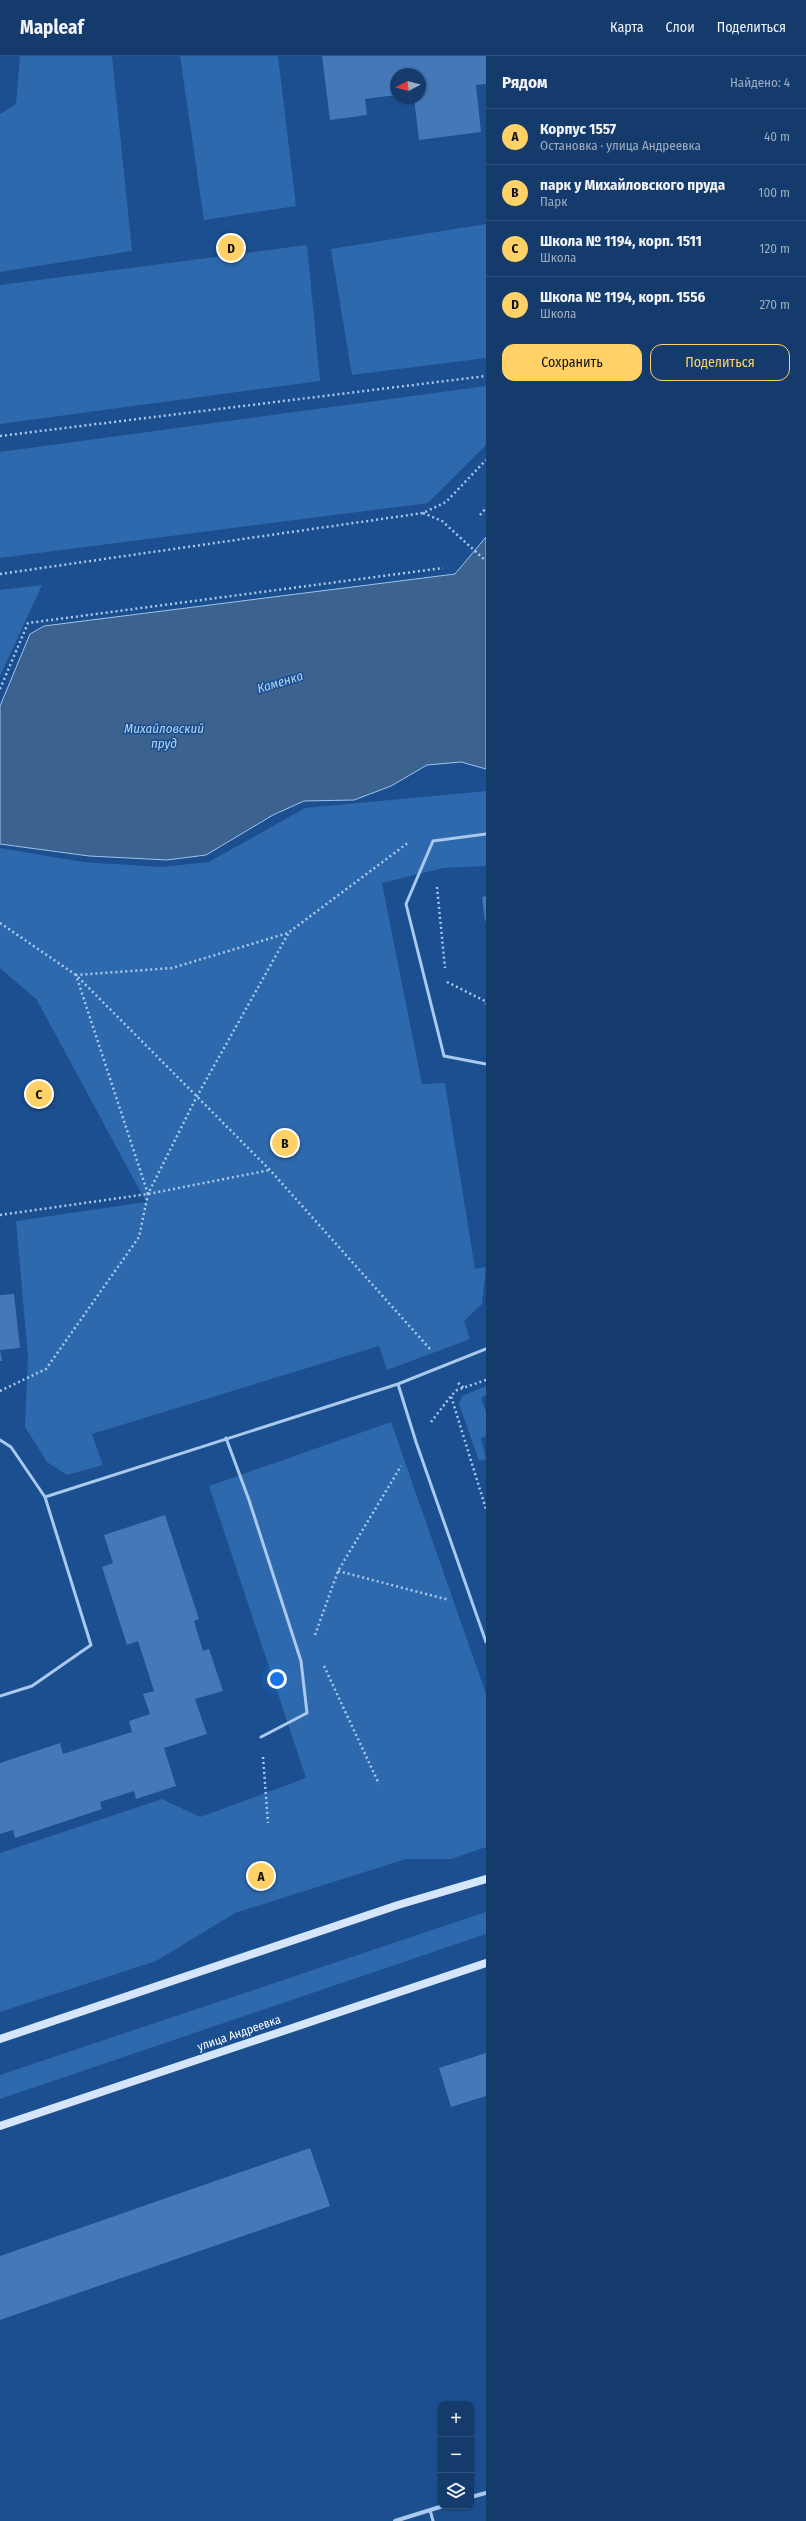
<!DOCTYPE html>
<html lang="ru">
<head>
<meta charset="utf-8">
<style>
  body { margin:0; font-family:"Fira Sans Condensed",sans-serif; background:#1d4271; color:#f1f3f6 }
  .controls { position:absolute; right:12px; bottom:12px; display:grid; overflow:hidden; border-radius:8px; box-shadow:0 1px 3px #0004 }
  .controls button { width:36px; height:36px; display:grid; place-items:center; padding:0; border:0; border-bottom:1px solid #33557e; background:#143b6b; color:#f1f3f6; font:20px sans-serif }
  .compass { position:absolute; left:390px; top:12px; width:36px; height:36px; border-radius:50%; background:#143b6b; box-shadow:0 1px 3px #0004; rotate:263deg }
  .you { position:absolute; left:277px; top:1623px; width:14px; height:14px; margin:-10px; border:3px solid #fff; border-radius:50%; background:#1a73e8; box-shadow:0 0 0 6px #1a73e833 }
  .badge { display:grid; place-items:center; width:26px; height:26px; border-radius:50%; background:#ffd166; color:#111; font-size:13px; font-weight:700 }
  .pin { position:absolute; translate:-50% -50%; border:2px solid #fff; box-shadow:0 1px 4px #0006 }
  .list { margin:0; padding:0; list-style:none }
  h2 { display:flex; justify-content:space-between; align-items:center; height:52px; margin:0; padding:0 16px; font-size:17px }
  h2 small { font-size:13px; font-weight:400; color:#9dadc1 }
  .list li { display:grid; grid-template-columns:26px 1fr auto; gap:12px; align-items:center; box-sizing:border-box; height:56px; padding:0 16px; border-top:1px solid #33557e }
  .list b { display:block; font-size:15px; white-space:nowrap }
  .list p { margin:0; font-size:13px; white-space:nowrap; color:#9dadc1 }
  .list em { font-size:13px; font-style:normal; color:#9dadc1 }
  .actions { display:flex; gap:8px; padding:12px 16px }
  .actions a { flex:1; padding:9px 0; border:1px solid #ffd166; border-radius:12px; text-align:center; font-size:14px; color:#ffd166 }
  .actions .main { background:#ffd166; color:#111 }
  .icon { flex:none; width:22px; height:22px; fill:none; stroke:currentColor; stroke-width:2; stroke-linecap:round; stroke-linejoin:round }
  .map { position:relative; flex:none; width:486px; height:2465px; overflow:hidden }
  header { display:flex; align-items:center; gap:24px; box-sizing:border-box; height:56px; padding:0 20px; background:#143b6b; border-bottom:1px solid #33557e }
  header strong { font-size:19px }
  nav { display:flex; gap:22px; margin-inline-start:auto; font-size:14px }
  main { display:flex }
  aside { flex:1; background:#143b6b }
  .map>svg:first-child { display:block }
</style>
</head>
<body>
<header>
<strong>Mapleaf</strong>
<nav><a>Карта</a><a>Слои</a><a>Поделиться</a></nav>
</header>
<main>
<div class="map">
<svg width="486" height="2465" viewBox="0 0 486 2465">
  <rect width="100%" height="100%" fill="#1b4f8f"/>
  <path fill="#2e69ad" d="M20,0H112L132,195L0,216V58L16,48Z
    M180,0H278L296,150L204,164Z
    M486,168V302L352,319L331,193Z
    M307,189L320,325L0,368V229Z
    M486,330V389L428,447L0,502V396Z
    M42,529L0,620V534Z
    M486,735V810L443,812L382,827L422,1028L445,1027L475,1213L486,1211L482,1248L464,1265L470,1283L387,1314L379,1290L92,1378L103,1409L67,1419L47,1406L25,1371L28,1300L16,1165L146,1146L37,944L0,912V792L83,806L161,811L209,806L305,752Z
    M486,1330V1339L481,1342L486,1356V1380L481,1382L486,1403L479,1405L459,1348L462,1340Z
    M391,1366L486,1638V1791L451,1803H406L235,1857L156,1905L0,1956V1797L162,1743L200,1761L306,1722L209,1430Z
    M486,1856V1878L0,2043V2019Z"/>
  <path fill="#3c6290" stroke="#9cc4f0" d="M486,481V713L461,706L427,709L391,730L354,744L304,745L273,759L206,799L167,804L89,800L0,788V650L30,578L44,570L455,518Z"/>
  <path fill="#4478b7" d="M322,0H486V28L476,29L481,76L419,84L414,42H420V18H396V39L365,43L367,59L330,64Z
    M486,840V865H485L482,841Z
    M14,1238L20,1292L0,1294L2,1305H0V1239Z
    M165,1459L199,1563L194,1565L203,1595L209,1593L223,1635L195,1643L207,1678L164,1692L176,1730L136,1743L134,1735L100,1746L102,1753L15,1782L13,1774L0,1778V1707L60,1687L63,1698L132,1676L129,1665L150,1658L143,1638L154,1635L138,1585L127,1589L102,1511L113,1507L104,1479Z
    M486,1997V2040L451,2051L439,2012Z
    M310,2092L330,2150L0,2264V2200Z"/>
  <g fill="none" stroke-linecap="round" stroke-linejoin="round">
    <path stroke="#a9c9ee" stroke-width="2.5" stroke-dasharray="2 3" stroke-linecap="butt" d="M0,380L486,320
      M423,457L442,465L486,505
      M480,459L486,452
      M0,518L423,457L446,446L486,404
      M0,633L28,567L443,512
      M437,831L445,912
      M0,867L76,919L270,1114L430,1293
      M447,926L485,945L486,948
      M148,1138L76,919L172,912L288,877L409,786
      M0,1159L148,1138L270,1114
      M486,1324L457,1334L451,1340L486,1453
      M458,1327L464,1332
      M0,1335L46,1313L139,1181L148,1138L196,1042L288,878
      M431,1366L451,1340
      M338,1515L449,1544
      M315,1579L338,1515L401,1410
      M324,1610L379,1728
      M263,1701L268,1767"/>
    <path stroke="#a9c9ee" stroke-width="3" d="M486,778L433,785L406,848L444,1000L486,1008
      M398,1328L416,1386L486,1586
      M226,1382L249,1444L301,1605L307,1657L261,1681
      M0,1384L11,1391L45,1441
      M0,1640L32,1630L91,1589L45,1441L398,1328L486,1293
      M430,2454L433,2465"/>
    <path stroke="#a9c9ee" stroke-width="4" d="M471,2441L486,2437
      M395,2465L443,2450"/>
    <path stroke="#d6e6fa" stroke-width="8" d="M0,1983L398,1849L486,1823
      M0,2070L486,1907"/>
  </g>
  <g text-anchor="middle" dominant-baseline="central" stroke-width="3" stroke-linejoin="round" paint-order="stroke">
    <g font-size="12" fill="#fff" stroke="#1b4f8f">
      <text transform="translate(239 1977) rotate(-19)">улица Андреевка</text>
    </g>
    <g font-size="13" font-style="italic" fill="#b5d3f5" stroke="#1b4f8f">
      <text transform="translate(280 626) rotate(-17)">Каменка</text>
      <text x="164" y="672">Михайловский<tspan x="164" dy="15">пруд</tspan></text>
    </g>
  </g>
</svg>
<div class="controls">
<button>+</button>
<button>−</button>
<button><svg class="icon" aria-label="layers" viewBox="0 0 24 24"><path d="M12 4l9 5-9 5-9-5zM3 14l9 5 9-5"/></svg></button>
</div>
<svg class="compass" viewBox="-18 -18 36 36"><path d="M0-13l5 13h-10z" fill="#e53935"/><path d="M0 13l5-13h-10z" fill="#9dadc1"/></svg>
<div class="you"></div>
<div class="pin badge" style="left:261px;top:1820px">A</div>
<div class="pin badge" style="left:285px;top:1087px">B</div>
<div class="pin badge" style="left:39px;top:1038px">C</div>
<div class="pin badge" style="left:231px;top:192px">D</div>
</div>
<aside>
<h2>Рядом<small>Найдено: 4</small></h2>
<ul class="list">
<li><span class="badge">A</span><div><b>Корпус 1557</b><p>Остановка · улица Андреевка</p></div><em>40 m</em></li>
<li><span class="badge">B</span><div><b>парк у Михайловского пруда</b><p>Парк</p></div><em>100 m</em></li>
<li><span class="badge">C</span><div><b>Школа № 1194, корп. 1511</b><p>Школа</p></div><em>120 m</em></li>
<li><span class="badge">D</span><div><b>Школа № 1194, корп. 1556</b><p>Школа</p></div><em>270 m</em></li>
</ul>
<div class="actions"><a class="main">Сохранить</a><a>Поделиться</a></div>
</aside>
</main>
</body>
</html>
